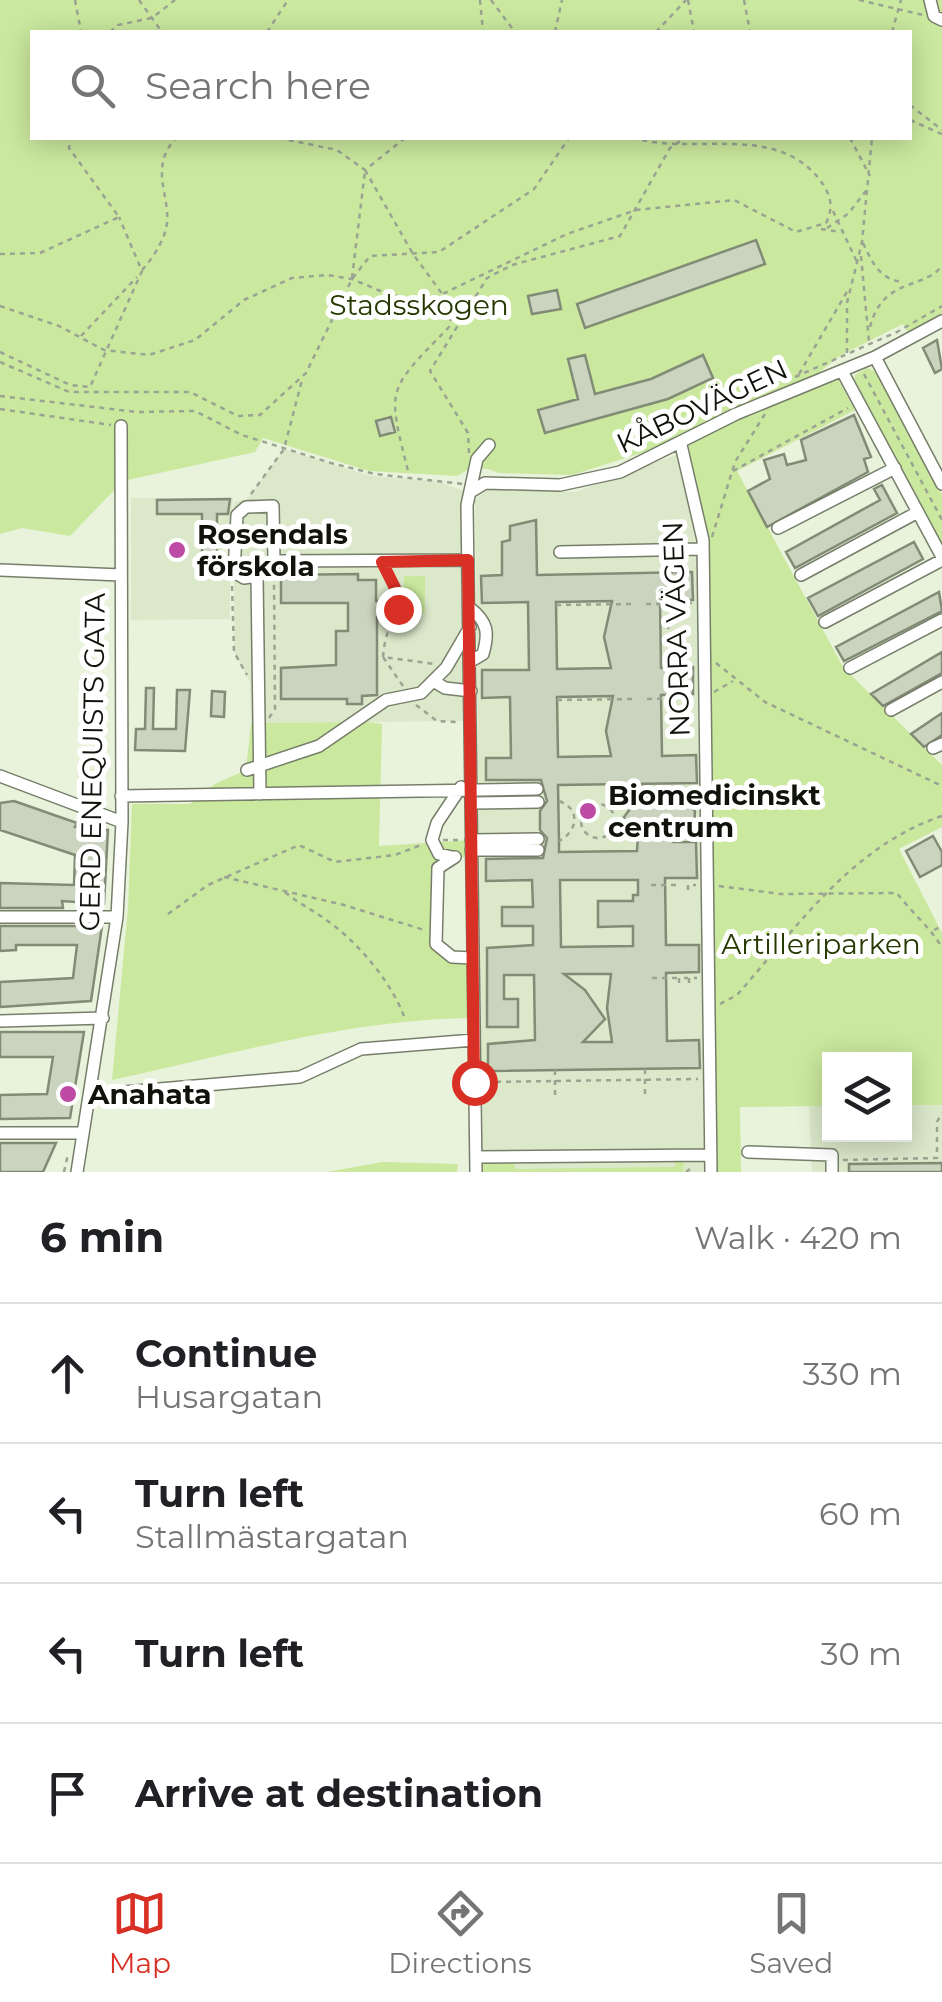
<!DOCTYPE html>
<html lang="en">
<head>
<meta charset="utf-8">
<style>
  body { margin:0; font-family:Montserrat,sans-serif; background:#f6f6f6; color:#202124 }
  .controls { position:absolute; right:30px; bottom:30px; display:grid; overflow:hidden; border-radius:0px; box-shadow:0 5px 25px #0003 }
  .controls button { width:90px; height:90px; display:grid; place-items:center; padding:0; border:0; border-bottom:2px solid #e0e0e0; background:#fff; color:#202124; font:50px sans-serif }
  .stop { position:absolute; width:30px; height:30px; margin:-22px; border:8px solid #d93025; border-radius:50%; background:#fff }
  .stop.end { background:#d93025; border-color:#fff; box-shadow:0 2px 10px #0008 }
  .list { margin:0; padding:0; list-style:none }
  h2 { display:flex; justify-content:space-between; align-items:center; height:130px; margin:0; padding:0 40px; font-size:42px }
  h2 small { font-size:32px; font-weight:400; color:#757577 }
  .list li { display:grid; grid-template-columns:65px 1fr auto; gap:30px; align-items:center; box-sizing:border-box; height:140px; padding:0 40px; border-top:2px solid #e0e0e0 }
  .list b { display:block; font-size:38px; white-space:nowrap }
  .list p { margin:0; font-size:32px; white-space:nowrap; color:#757577 }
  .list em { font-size:32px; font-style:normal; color:#757577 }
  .icon { flex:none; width:55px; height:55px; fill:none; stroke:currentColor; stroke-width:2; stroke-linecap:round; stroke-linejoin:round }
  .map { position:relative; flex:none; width:942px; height:1172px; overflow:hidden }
  .search { position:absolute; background:#fff; box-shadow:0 5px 25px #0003; left:30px; right:30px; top:30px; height:110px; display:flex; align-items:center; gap:25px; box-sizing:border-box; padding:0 35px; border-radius:0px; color:#757577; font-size:38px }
  .sheet { height:690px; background:#fff }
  nav { display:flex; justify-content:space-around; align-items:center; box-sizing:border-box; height:140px; border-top:2px solid #e0e0e0; background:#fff; font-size:28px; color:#757577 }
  nav a { display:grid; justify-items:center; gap:5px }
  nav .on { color:#d93025 }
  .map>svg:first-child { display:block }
</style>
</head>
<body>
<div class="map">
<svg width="942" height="1172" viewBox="0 0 942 1172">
  <rect width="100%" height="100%" fill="#e9f3dc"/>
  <path fill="#dbe8ca" d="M284,449L371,476L436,481L467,492L468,721L251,723L250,682L234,652V502L247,499Z
    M676,455L696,541L704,1172H483L475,500L487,490L576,492Z
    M131,498H233L231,531L222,537V563L230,573V619L131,620Z
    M905,1105H942V1172H812L809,1106H829L830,1134H904Z"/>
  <path fill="#cae89e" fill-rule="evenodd" d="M0,0H942V314L908,333L903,324L841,355L812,378L654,449L572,475L499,473L488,469L471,468L457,476L369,471L263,438L255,452L123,481L70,536L22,528L0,534ZM32,32H910V138H32Z
    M867,368L875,371L942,495V547L854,384L855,375Z
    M835,374L855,410L737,471L843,667L942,765V827L899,849L942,933V1105H905L904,1060H830L829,1106L740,1107L741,1172H711L703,540L681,445Z
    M404,576H425V613H404Z
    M368,722L382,724L379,846L471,840V856L445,860L434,916L443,953L473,958V1018C351,1019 232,1054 112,1080L128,908L132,804H190L215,784L246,770L251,723Z
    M684,1158L683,1172H483V1161L514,1160L515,1169L675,1167V1159Z
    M382,1162H383L458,1164L457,1172H327Z"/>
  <path fill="#cbd4be" stroke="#828b76" stroke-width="2.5" fill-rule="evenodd" d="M756,240L765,264L585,328L577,304Z
    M557,290L561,309L532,314L528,296Z
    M937,340L942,369L935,373L923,348Z
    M585,355L595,394L651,379L703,355L713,378L668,399L545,433L538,410L578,399L568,359Z
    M854,415L871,457L864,459L868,472L767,527L748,491L770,479L764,460L784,454L787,465L806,460L801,440Z
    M391,417L395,432L380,436L376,421Z
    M882,485L897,513L795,568L786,552L880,500L874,489Z
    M230,499L228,514H217V561H202V514H157V500Z
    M536,520L537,575L692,572L693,600H660L661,668L693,667V694L661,695L662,756L696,755L697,783L558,785L559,841V852L637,851L638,835L626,827L624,817L636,801V784L686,802L695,811L694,826L675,842H696L697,878H665L666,945H699V972L666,973L667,1041L699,1040L700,1068L488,1071V1044L535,1040L534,975H504V999H518V1027H487V948L533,945V926H502V907H533L532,880L486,881V859L543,858L547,838L540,830V811L547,801L541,780H486V758H511L510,697L482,698V670H529L528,602L482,603L481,576L502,575V542L510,540V526ZM612,601L604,637L611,668L557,669L556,602ZM613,696L606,731L611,756L558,757L557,697ZM560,880H638V895H633V901H598V927L633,926V946L561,947ZM564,974H611L607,1008L612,1042H583L605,1019L585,990Z
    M914,542L923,559L818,616L808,598Z
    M358,574V580H376V601H391V617H377V695L362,696V704H347V699H281V668L336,665V631H348V603H281V575Z
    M939,592L942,611L844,661L836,647Z
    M942,652V673L883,706L871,694Z
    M146,688H154L153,729H176L177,690H190L185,751L135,750L136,729H145Z
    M212,691L225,692L224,717L211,716Z
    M942,713V735L924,747L911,734Z
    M14,801L77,823L75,827L108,830L104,904L62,901L63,908H0V883L74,885L75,855L0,830V803Z
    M933,836L942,852V865L920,877L906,851Z
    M0,926H102L91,1001L0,1007V982L73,978L77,945H16V950L0,951Z
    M0,1032H84L70,1118L0,1119V1095L47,1094L53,1057H0Z
    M0,1143H56L43,1172H0Z
    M942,1163V1172H849V1164Z"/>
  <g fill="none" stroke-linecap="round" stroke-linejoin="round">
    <g stroke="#767e6a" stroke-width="14">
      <path id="minor" d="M930,0L934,16L942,20
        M875,357L942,484
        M842,371L942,557
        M681,445L703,540L711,1172
        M472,491L485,483L560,485L620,472L736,414L875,357L942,321
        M778,528L895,468
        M560,552L703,549
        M0,570L121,575
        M801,575L918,512
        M257,576L244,578L234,572L237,515L246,507L273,506L274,561
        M470,608C488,622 489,633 483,654L471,661
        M825,622L942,560
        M850,668L942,620
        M435,682L445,688L471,691
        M891,710L942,682
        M933,748L942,744
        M247,770L319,746L386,700L421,693L446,668L470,627
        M0,776L122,822
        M260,794L257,576L274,561L468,560
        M121,796L537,789
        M471,803L538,802
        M471,840L538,839
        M471,850H538
        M452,857L439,854L432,840L437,823L461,787
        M455,857L438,868L436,944L452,957L473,958
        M0,917H117
        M0,1021L103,1018
        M112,1093L300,1077L361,1049L474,1040
        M0,1133H80
        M748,1152L832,1155V1172
        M476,1157L711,1155
        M77,1172L117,917L122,822L121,426
        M476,1172L467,505L477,459L489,445"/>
    </g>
    <path stroke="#9ba392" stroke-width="2.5" stroke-dasharray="5 5" stroke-linecap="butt" d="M75,0L81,32
      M139,0L162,32
      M480,0L483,32
      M491,0L515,32
      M688,0L694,32
      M744,0L750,32
      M859,0L923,15
      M110,32L118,25L152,18L175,0
      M267,32L288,0
      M555,32L562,0
      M656,32L686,0
      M892,32L901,0
      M910,105L942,130
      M910,120L942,134
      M279,138L337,150L365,170L405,138
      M850,138L870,176
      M365,170L413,254L443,295L451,318L449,327C385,393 387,386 409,475
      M833,211L857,262
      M827,228L849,213L868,188
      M821,229L841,232
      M863,243C873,264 880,280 904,282
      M0,254L40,253L119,217L69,148L70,138
      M861,256L869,342
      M142,270C152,259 162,244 166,229C173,198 147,169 176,138
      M352,278L365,171
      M0,306L59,326L104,350L149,355L195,340L244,300L292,278L327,275L352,279L390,295L428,301L567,234L636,210L734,200L796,232L826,223C834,207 831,195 820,180C775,122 694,156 634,138
      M870,327C883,277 923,290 942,266
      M81,336L137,277
      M0,352L70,385L90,387L142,271L119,217
      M847,353V303L862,242L872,138
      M0,362L69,392H190L238,416L260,415L306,373L352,279L370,256L439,252L534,189L569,138
      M799,374L848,290
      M864,374L942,520
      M795,377L897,332L942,306
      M0,396L137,412L195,411L242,435L331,463L375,474L463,484
      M0,409L111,425
      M469,453L468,433L430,371L487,278L512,265L620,236L670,148L685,138
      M733,471L848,408
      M251,494L284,449L302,380
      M712,537L735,462L765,414
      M232,586L234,652L247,675
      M646,604H667
      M668,604V630L694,649
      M556,605L634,604
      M674,608V604L692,603
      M383,657C386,616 407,614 386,572
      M716,663L765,702L942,786
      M403,686L383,657L435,664
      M714,692L733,681
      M647,699L675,698
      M557,700L635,699
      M686,702V698H692
      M416,705L437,721L457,722
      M269,718L275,709L274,578
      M559,801C581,809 578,831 559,841
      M581 821a17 17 0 1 1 34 0a17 17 0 1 1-34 0Z
      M443,840H460
      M224,877L344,905L424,930
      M651,885H678
      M719,886L781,894L897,893C911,912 932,929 942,948
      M688,890V885H696
      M285,892C298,903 311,909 325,919C357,941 392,982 405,1019
      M168,914L208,885L299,845L335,862L395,855L421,845
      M934,930L942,926
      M652,978H679
      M679,983V978H688
      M689,983V978H697
      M720,1004L737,995C797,927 852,846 942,816
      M645,1069V1094
      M555,1070V1096
      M486,1082L698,1079
      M843,1160L937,1158V1122L942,1113
      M64,1172L68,1154
      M686,1172L693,1167"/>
    <use href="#minor" stroke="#fff" stroke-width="11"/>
  </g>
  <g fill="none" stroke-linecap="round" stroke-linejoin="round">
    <path stroke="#d93025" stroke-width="12" d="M398,609L395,588L382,562L468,560L474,1082"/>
  </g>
  <g fill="#bd4ba6" stroke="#fff" stroke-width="4">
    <circle cx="177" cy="550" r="10"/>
    <circle cx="588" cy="811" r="10"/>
    <circle cx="68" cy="1094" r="10"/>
  </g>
  <g text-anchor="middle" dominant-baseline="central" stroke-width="10" stroke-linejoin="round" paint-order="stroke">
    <g font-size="28" fill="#273800" stroke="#fff">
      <text x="419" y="305">Stadsskogen</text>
      <text x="821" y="944">Artilleriparken</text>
    </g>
    <g font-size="28" fill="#0f130b" stroke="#fff">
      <text transform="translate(702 406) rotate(-25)">KÅBOVÄGEN</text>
      <text transform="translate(676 629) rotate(-92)">NORRA VÄGEN</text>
      <text transform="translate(92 762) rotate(-89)">GERD ENEQUISTS GATA</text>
    </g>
    <g font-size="28" font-weight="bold" fill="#0f130b" stroke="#fff" text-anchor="start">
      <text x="197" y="534">Rosendals<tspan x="197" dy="32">förskola</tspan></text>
      <text x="608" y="795">Biomedicinskt<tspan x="608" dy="32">centrum</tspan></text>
      <text x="88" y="1094">Anahata</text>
    </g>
  </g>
</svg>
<div class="controls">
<button><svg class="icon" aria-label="layers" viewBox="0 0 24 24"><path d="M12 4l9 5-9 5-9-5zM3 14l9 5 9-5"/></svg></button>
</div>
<div class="stop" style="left:474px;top:1082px"></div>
<div class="stop end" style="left:398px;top:609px"></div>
<div class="search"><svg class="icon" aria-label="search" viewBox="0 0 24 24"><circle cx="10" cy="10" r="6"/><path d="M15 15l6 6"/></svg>Search here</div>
</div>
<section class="sheet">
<h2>6 min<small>Walk · 420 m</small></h2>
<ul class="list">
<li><svg class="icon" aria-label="ahead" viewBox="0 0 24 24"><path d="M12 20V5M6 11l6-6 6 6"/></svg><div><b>Continue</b><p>Husargatan</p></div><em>330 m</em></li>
<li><svg class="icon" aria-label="left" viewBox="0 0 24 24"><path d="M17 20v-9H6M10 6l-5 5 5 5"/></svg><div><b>Turn left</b><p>Stallmästargatan</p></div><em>60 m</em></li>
<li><svg class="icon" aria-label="left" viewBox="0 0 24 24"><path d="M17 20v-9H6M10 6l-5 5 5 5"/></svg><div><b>Turn left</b></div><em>30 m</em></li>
<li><svg class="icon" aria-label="arrive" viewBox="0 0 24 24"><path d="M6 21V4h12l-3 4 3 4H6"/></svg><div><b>Arrive at destination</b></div></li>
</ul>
</section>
<nav>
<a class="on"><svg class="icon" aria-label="map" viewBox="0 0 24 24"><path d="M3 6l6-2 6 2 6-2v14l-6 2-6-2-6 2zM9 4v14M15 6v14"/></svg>Map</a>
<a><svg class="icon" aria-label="directions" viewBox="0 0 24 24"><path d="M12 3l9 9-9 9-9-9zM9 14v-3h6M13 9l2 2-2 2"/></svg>Directions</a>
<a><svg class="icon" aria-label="saved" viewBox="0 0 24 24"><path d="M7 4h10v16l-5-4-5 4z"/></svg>Saved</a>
</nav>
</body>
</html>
